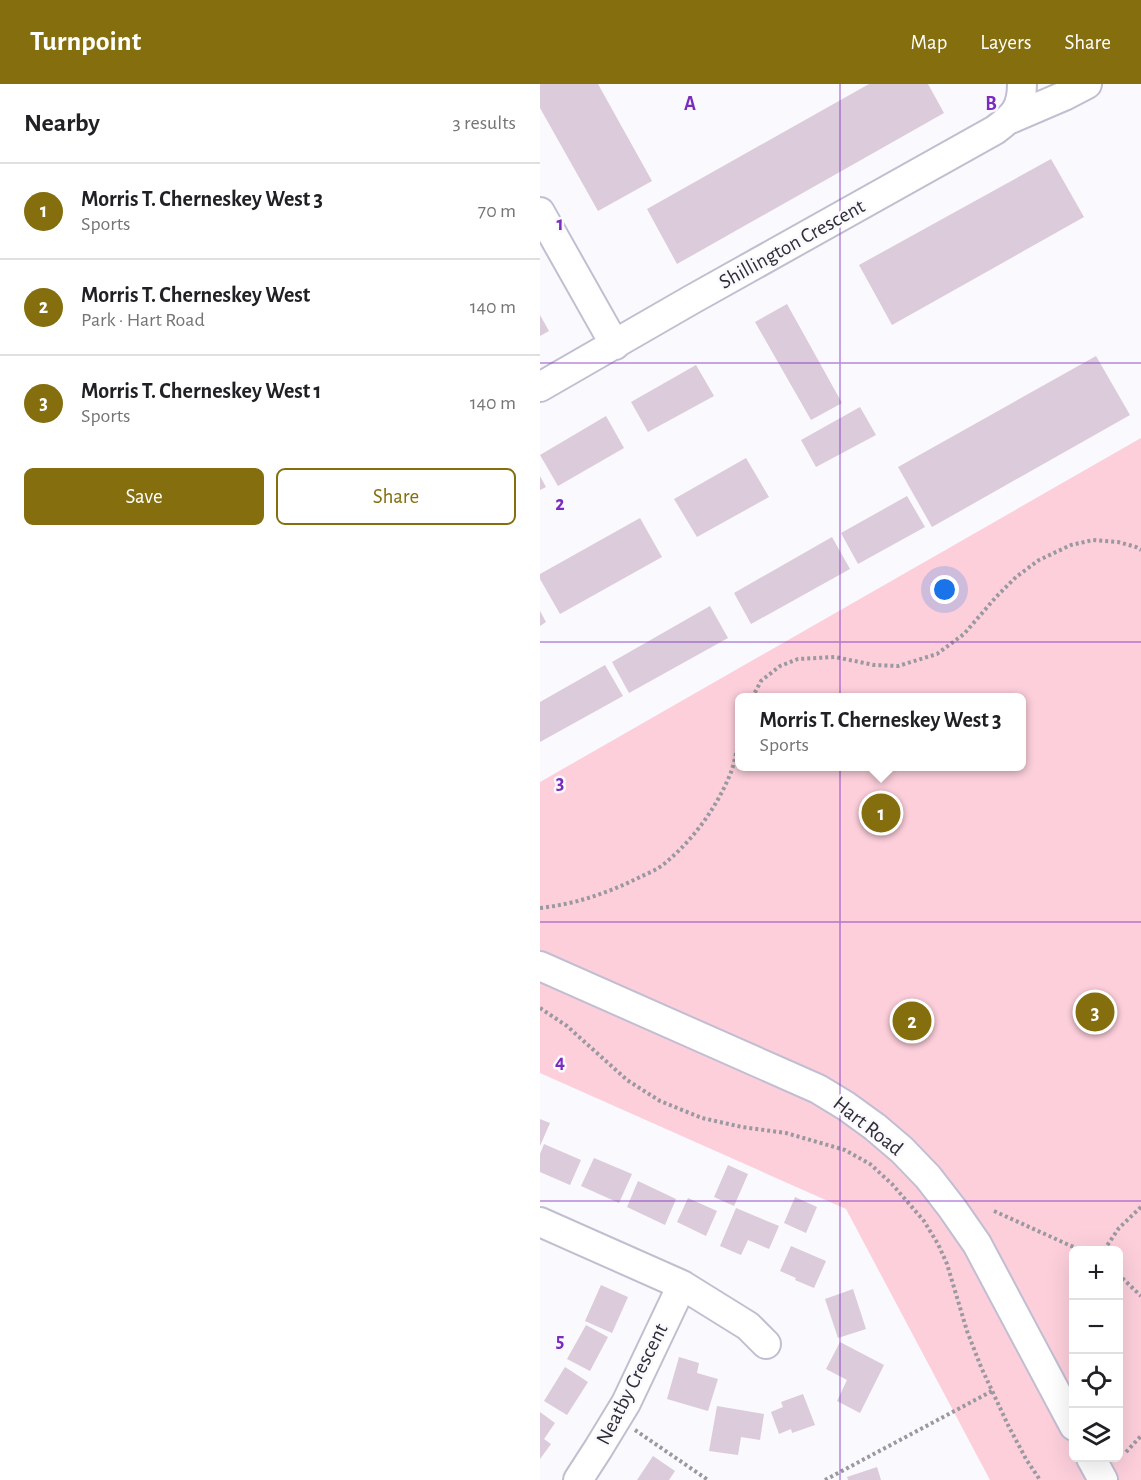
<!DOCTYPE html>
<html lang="en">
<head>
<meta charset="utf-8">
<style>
  body { margin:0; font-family:"Alegreya Sans",sans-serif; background:#f6f6f6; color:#202124 }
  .controls { position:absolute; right:18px; bottom:18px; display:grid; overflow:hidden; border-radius:9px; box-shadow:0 6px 24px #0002 }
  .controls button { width:54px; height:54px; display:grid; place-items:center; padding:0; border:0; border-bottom:2px solid #e0e0e0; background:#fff; color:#202124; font:30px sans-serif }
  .you { position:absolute; left:405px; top:506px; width:21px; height:21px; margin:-15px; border:4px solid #fff; border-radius:50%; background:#1a73e8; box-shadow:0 0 0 9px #1a73e833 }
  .badge { display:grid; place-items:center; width:39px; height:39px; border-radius:50%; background:#856e0d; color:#fff; font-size:20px; font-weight:700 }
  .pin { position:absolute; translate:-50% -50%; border:3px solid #fff; box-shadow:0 2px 6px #0006 }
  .popup { position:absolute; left:195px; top:609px; width:291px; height:78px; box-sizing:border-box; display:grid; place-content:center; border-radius:9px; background:#fff; filter:drop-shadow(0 2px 4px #0005); font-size:20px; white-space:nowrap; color:#757577 }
  .popup b { font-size:22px; color:#202124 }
  .popup::after { content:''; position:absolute; left:50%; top:100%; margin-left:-12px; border:12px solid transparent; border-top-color:#fff }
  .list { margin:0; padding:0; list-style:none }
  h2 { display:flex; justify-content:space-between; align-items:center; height:78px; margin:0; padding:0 24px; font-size:26px }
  h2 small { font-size:20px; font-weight:400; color:#757577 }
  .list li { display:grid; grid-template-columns:39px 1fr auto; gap:18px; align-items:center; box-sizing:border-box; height:96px; padding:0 24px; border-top:2px solid #e0e0e0 }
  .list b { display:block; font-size:22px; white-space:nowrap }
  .list p { margin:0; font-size:20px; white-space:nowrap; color:#757577 }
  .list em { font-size:20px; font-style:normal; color:#757577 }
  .actions { display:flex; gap:12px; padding:18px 24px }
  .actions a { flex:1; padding:14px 0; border:2px solid #856e0d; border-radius:9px; text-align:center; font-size:21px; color:#856e0d }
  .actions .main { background:#856e0d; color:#fff }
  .icon { flex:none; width:33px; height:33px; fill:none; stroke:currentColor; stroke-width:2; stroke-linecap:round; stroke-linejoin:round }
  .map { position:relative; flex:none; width:601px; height:1396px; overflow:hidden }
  header { display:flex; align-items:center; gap:36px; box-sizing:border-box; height:84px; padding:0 30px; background:#856e0d; color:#fff }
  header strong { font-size:28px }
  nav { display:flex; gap:33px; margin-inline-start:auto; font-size:21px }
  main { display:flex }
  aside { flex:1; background:#fff }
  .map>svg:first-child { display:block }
</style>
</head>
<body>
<header>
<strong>Turnpoint</strong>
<nav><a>Map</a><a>Layers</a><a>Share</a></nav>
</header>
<main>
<aside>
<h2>Nearby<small>3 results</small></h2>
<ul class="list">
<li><span class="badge">1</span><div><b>Morris T. Cherneskey West 3</b><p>Sports</p></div><em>70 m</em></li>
<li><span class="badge">2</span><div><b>Morris T. Cherneskey West</b><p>Park · Hart Road</p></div><em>140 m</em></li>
<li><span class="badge">3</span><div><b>Morris T. Cherneskey West 1</b><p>Sports</p></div><em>140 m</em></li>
</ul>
<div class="actions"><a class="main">Save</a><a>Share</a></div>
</aside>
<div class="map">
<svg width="601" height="1396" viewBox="0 0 601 1396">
  <rect width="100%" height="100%" fill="#faf9fd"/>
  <path fill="#fccfdb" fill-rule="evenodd" d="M601,354V1396H450L306,1125L0,989V698ZM200,614H482V682H200ZM534,1166H578V1374H534Z"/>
  <path fill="#dccbdb" d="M0,0H58L112,97L58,127L0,24Z
    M329,0H388L404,29L137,180L107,125Z
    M511,75L544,133L352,241L319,181Z
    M247,220L302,319L271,336L215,238Z
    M0,231L9,247L0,252Z
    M556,272L590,331L392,443L358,383Z
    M156,281L174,312L108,348L91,318Z
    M320,323L336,351L276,383L261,356Z
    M66,332L84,364L18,402L0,371Z
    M206,374L229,413L157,453L134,415Z
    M0,392L6,403L0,406Z
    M367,412L385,443L318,480L301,449Z
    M100,434L122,473L20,530L0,495V490Z
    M292,453L310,485L211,540L194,509Z
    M170,522L188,554L89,609L72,578Z
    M0,527L6,538L0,542Z
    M65,581L83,612L0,658V618Z
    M0,1035L10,1039L0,1062Z
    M4,1060L41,1076L30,1101L0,1088V1070Z
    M54,1074L92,1090L79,1119L41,1102Z
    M188,1081L208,1090L194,1122L174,1113Z
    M98,1097L136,1115L125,1141L87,1123Z
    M255,1113L277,1123L266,1149L244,1139Z
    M148,1114L177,1127L166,1152L137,1138Z
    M196,1124L239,1142L229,1165L208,1156L201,1171L180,1162Z
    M251,1162L286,1177L274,1204L255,1196L256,1194L240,1187Z
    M61,1201L88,1213L72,1249L45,1237Z
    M313,1205L326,1245L298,1254L285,1215Z
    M46,1241L68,1253L50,1287L27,1275Z
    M300,1258L344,1281L320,1329L297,1317L307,1296L286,1285Z
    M139,1273L159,1279L157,1289L178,1295L168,1327L127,1315Z
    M25,1283L48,1298L27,1331L4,1317Z
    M263,1310L275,1341L252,1349L251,1345L239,1350L231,1328L243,1323L241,1318Z
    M177,1322L224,1330L220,1356L201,1353L198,1371L169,1367Z
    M0,1328L15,1339L4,1355L11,1360L0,1375Z
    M113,1372L135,1387L129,1396H97Z
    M337,1383L341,1396H308L307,1393Z"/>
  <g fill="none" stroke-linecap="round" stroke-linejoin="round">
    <g stroke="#c2bed2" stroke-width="32">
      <path id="minor" d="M468,36L524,12L547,0
        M0,128L75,261
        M0,303L151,216L455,46C474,32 482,25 482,0
        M0,882L278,1005L306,1022L335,1043L362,1066L388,1093L412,1124L437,1160L534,1342
        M0,1138L142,1201L86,1319L58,1365L38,1396
        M142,1201L208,1242L226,1260
        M551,1374L563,1396"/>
    </g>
    <path stroke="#9a999f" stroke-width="4" stroke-dasharray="3 3" stroke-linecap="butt" d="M212,614L221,597L240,582L258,575L295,573L334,581L358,582L397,570L424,550L456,513L476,493L499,476L531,461L553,456L578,458L596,463L601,466
      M0,824C36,820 68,809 100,793C108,789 117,786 124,780C152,757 175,726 189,693C195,680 197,663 200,649
      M0,924L27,942L87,996L120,1017L162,1034L202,1043L246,1049L305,1066L330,1080L352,1100L384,1137L398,1160L407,1180L427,1247L441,1283L468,1341L486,1375L500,1396
      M454,1127L540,1166
      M564,1166L579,1144L601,1123
      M578,1190L601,1212
      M95,1346L168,1396
      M586,1368L601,1352
      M285,1396L452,1307"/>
    <use href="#minor" stroke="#fff" stroke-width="28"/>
  </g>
  <path fill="none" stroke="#7b2cbf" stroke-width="1.5" stroke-opacity="0.55" d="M300,0V1396M0,279H601M0,558H601M0,838H601M0,1117H601"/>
  <g text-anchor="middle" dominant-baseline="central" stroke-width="5" stroke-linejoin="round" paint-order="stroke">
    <g font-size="21" fill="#2f2d35" stroke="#faf9fd">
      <text transform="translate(252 160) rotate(-29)">Shillington Crescent</text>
      <text transform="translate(328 1042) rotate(38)">Hart Road</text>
      <text transform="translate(92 1300) rotate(-63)">Neatby Crescent</text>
    </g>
  </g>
  <g font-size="20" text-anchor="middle" font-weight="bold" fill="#7b2cbf" stroke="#faf9fd" stroke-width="5" stroke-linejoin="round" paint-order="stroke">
    <text x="150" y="26">A</text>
    <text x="451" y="26">B</text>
    <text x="20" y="146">1</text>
    <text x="20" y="426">2</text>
    <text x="20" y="705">3</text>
    <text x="20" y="984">4</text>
    <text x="20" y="1263">5</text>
  </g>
</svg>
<div class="controls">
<button>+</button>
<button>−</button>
<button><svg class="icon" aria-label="locate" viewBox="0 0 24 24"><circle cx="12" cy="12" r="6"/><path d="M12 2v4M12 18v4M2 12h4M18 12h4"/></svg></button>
<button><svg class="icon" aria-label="layers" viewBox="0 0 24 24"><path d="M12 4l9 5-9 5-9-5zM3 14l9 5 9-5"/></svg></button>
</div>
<div class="you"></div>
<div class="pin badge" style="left:341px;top:729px">1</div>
<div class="popup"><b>Morris T. Cherneskey West 3</b>Sports</div>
<div class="pin badge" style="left:372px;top:937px">2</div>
<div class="pin badge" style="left:555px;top:928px">3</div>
</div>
</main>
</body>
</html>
